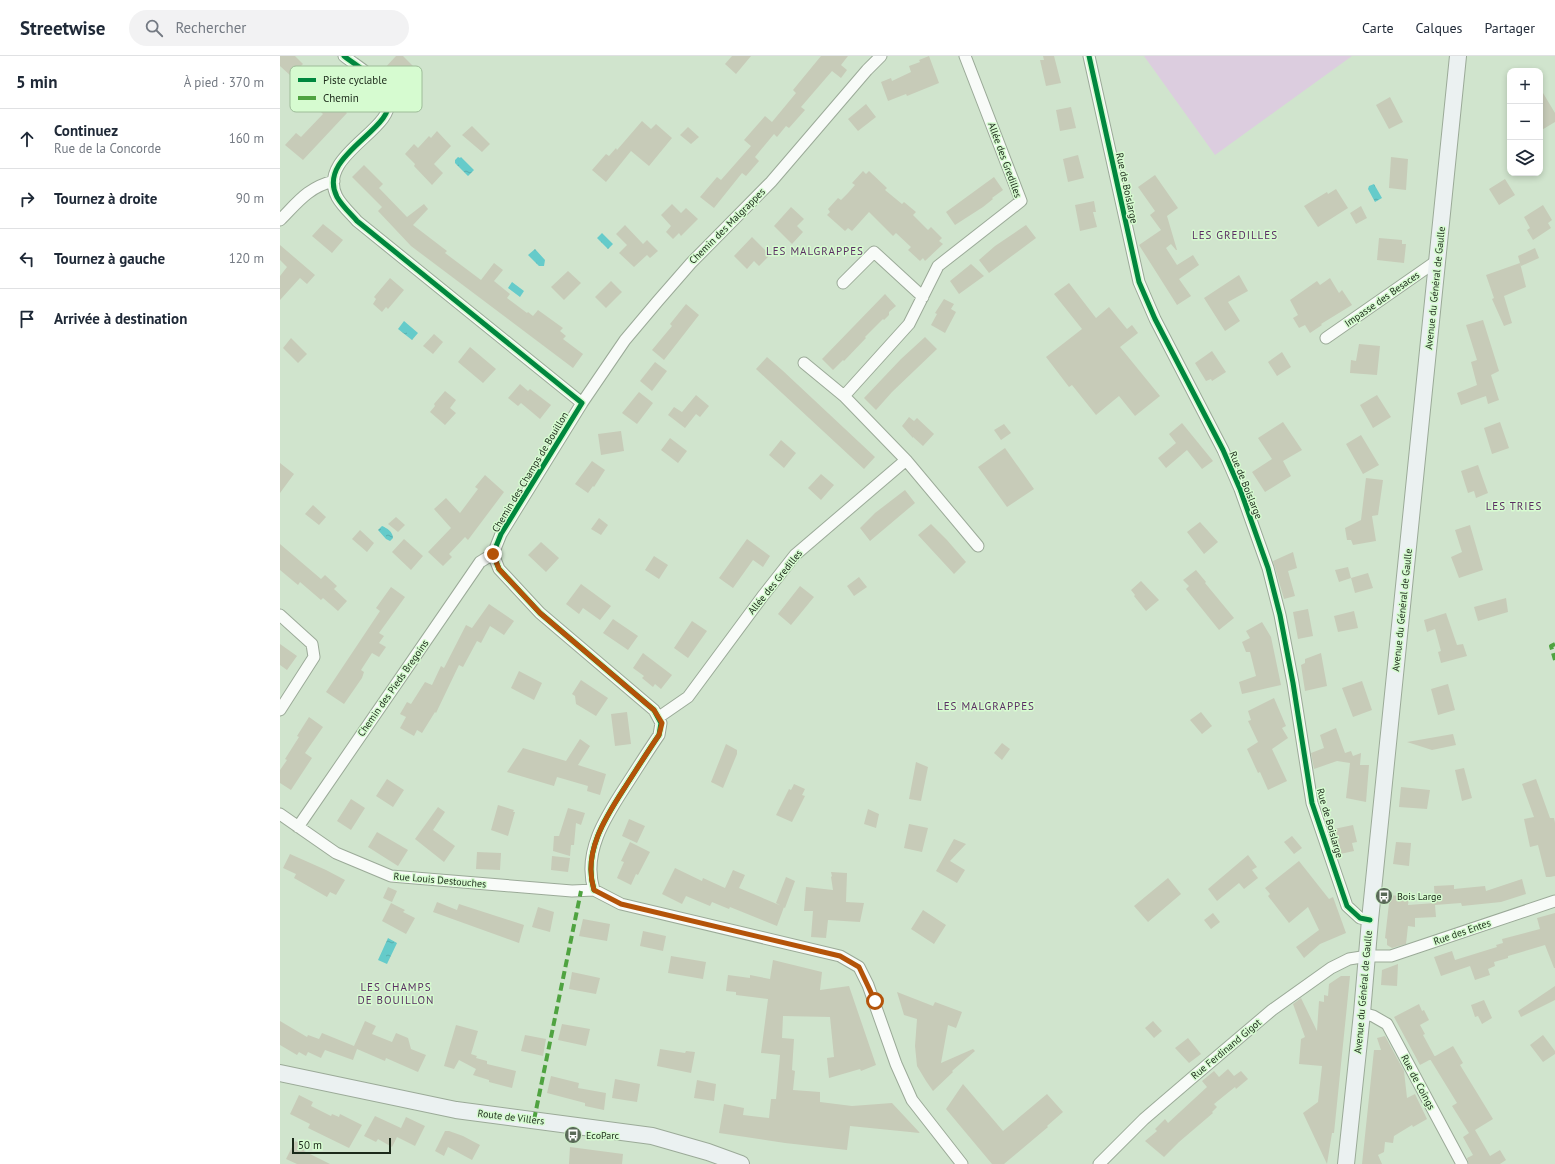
<!DOCTYPE html>
<html lang="fr">
<head>
<meta charset="utf-8">
<style>
  body { margin:0; font-family:"PT Sans",sans-serif; background:#f2f2f3; color:#1f2937 }
  .controls { position:absolute; right:12px; top:12px; display:grid; overflow:hidden; border-radius:8px; box-shadow:0 2px 6px #0003 }
  .controls button { width:36px; height:36px; display:grid; place-items:center; padding:0; border:0; border-bottom:1px solid #e0e1e3; background:#fff; color:#1f2937; font:20px sans-serif }
  .scale { position:absolute; left:12px; bottom:10px; width:99px; box-sizing:border-box; padding-left:4px; border:2px solid #1b2919; border-top:0; font-size:11px; line-height:14px; white-space:nowrap; color:#1b2919; -webkit-text-stroke:3px #d6fbd0; paint-order:stroke }
  .stop { position:absolute; width:12px; height:12px; margin:-9px; border:3px solid #b45309; border-radius:50%; background:#fff }
  .stop.end { background:#b45309; border-color:#fff; box-shadow:0 1px 4px #0008 }
  .list { margin:0; padding:0; list-style:none }
  h2 { display:flex; justify-content:space-between; align-items:center; height:52px; margin:0; padding:0 16px; font-size:17px }
  h2 small { font-size:13px; font-weight:400; color:#747a83 }
  .list li { display:grid; grid-template-columns:26px 1fr auto; gap:12px; align-items:center; box-sizing:border-box; height:60px; padding:0 16px; border-top:1px solid #e0e1e3 }
  .list b { display:block; font-size:15px; white-space:nowrap }
  .list p { margin:0; font-size:13px; white-space:nowrap; color:#747a83 }
  .list em { font-size:13px; font-style:normal; color:#747a83 }
  .icon { flex:none; width:22px; height:22px; fill:none; stroke:currentColor; stroke-width:2; stroke-linecap:round; stroke-linejoin:round }
  .map { position:relative; flex:none; width:1275px; height:1108px; overflow:hidden }
  header { display:flex; align-items:center; gap:24px; box-sizing:border-box; height:56px; padding:0 20px; background:#fff; border-bottom:1px solid #e0e1e3 }
  header strong { font-size:19px }
  nav { display:flex; gap:22px; margin-inline-start:auto; font-size:14px }
  .search { width:280px; height:36px; background:#f2f2f3; display:flex; align-items:center; gap:10px; box-sizing:border-box; padding:0 14px; border-radius:22px; color:#747a83; font-size:15px }
  main { display:flex }
  aside { flex:1; background:#fff }
  .map>svg:first-child { display:block }
</style>
</head>
<body>
<header>
<strong>Streetwise</strong>
<div class="search"><svg class="icon" aria-label="search" viewBox="0 0 24 24"><circle cx="10" cy="10" r="6"/><path d="M15 15l6 6"/></svg>Rechercher</div>
<nav><a>Carte</a><a>Calques</a><a>Partager</a></nav>
</header>
<main>
<aside>
<h2>5 min<small>À pied · 370 m</small></h2>
<ul class="list">
<li><svg class="icon" aria-label="ahead" viewBox="0 0 24 24"><path d="M12 20V5M6 11l6-6 6 6"/></svg><div><b>Continuez</b><p>Rue de la Concorde</p></div><em>160 m</em></li>
<li><svg class="icon" aria-label="right" viewBox="0 0 24 24"><path d="M7 20v-9h11M14 6l5 5-5 5"/></svg><div><b>Tournez à droite</b></div><em>90 m</em></li>
<li><svg class="icon" aria-label="left" viewBox="0 0 24 24"><path d="M17 20v-9H6M10 6l-5 5 5 5"/></svg><div><b>Tournez à gauche</b></div><em>120 m</em></li>
<li><svg class="icon" aria-label="arrive" viewBox="0 0 24 24"><path d="M6 21V4h12l-3 4 3 4H6"/></svg><div><b>Arrivée à destination</b></div></li>
</ul>
</aside>
<div class="map">
<svg width="1275" height="1108" viewBox="0 0 1275 1108">
  <defs>
    <pattern id="water-ripples" width="26" height="14" patternUnits="userSpaceOnUse"><rect width="26" height="14" fill="#65cbca"/><path d="M2 4q2-2 4 0t4 0M15 11q2-2 4 0t4 0" fill="none" stroke="#57aead"/></pattern>
  </defs>
  <rect width="100%" height="100%" fill="#d0e4cd"/>
  <path fill="#dccddf" d="M864,0H1072L935,99Z"/>
  <path fill="url(#water-ripples)" d="M178,101L180,102L181,101L194,114L188,120L175,107V104Z
    M1094,128L1102,142L1095,146L1088,133L1089,130Z
    M322,177L333,188L328,193L317,182Z
    M255,193L265,204L264,210H259L248,199Z
    M232,226L244,235L240,241L228,232Z
    M124,265L138,277L132,284L118,273Z
    M102,470C107,472 113,476 113,482L110,485L106,483L98,474Z
    M108,882L117,887L107,908L98,904Z"/>
  <path fill="#c7cbb8" d="M0,0H15L23,8L11,20L0,10Z
    M116,0H123L136,13L123,26L120,24L116,28L102,15Z
    M452,0H471L456,18L445,8Z
    M541,0H568L561,9L567,14L561,22L552,15L521,51L525,54L509,72L506,70L497,81L494,78L475,101L479,105L466,120L462,117L434,152L420,141L437,121L441,124L471,90L464,84L485,60L492,66L516,37L513,34Z
    M649,0L659,27L627,40L626,38L608,45L601,26L611,22L612,25L631,16L629,10L640,6L639,4Z
    M763,0H774L781,27L766,30L760,4H764Z
    M1260,32L1275,57V66L1260,75Z
    M50,41L67,57L23,104L5,89L16,77L21,81L43,58L38,53Z
    M1110,41L1123,66L1109,73L1096,49Z
    M586,48L596,61L578,75L568,63Z
    M791,51L796,72L780,75L776,54Z
    M362,65L371,73L376,68L392,82L369,110L351,95L326,126L312,114L326,98L329,100L336,92L337,94Z
    M192,70L210,88L202,96L182,79Z
    M408,71L419,81L411,88L400,79Z
    M157,75L171,90L154,108L163,117L152,129L134,110L135,108L125,98L134,88L138,92L149,80L151,82Z
    M798,99L804,122L788,126L783,103Z
    M1111,101L1128,103L1126,134L1109,132Z
    M84,109L103,128L99,132L127,161L144,148L148,153L133,169L167,195L165,197L201,224L214,207L223,214L214,225L230,238L227,242L247,257L248,256L253,260L258,254L283,272L280,275L286,280L283,283L303,298L293,312L131,190L98,155L102,151L72,121Z
    M583,115L586,118L589,115L607,132L605,134L622,148L624,146L636,156L633,159L648,174L651,171L662,182L659,185L663,188L645,205L643,202L640,205L628,194L631,191L616,177L613,180L589,156L572,175L568,172L565,175L547,159L550,156L548,153L558,142L561,144L568,137L575,129L572,127Z
    M875,119L898,152L887,160L897,194H896L891,188L886,192L897,209L913,199L919,209L899,223L911,240L897,249L859,189L881,174L870,159L875,155L858,131Z
    M714,121L723,134L712,142L713,143L703,151L675,169L666,156Z
    M1225,123L1235,139L1219,149L1209,133Z
    M1056,133L1068,152L1038,171L1024,150L1047,136L1048,138Z
    M814,145L816,156H813L817,171L800,175L795,149Z
    M392,148L401,157L406,152L418,163L401,180L399,177L393,183L386,176L391,170L381,159Z
    M1263,149L1272,164L1268,167L1271,172L1253,184L1247,174L1250,172L1244,161Z
    M1081,150L1087,162L1076,168L1070,157Z
    M511,151L524,163L517,170L523,176L512,188L494,170Z
    M43,168L63,184L52,197L32,180Z
    M345,169L363,188L367,184L378,195L370,202L367,199L354,211L339,197L347,189L336,178Z
    M746,169L756,182L709,217L699,204L715,190Z
    M472,181L490,199L479,210L474,205L467,213L454,200Z
    M1099,182L1122,184V188H1126L1124,207L1097,204Z
    M0,189L35,219L27,228L20,222L0,244V220L7,211L0,204Z
    M1255,192L1259,202L1241,210L1240,207L1246,231L1224,240L1232,267L1224,270L1212,243L1214,242L1206,219L1240,207L1238,200Z
    M691,208L704,220L679,238L670,225Z
    M288,215L301,227L284,244L271,231Z
    M959,219L968,235L948,246L960,265L945,275L924,242Z
    M110,222L124,234L108,253L106,251L102,256L93,248L96,243L94,241Z
    M1050,222L1059,237L1062,234L1072,249L1041,268L1042,269L1030,277L1025,269L1019,272L1013,262L1018,259L1010,244L1037,225L1040,229Z
    M331,225L342,236L326,252L315,241Z
    M789,227L816,262L829,251L847,273L852,269L858,277L840,291L880,340L855,360L839,340L816,359L792,329L789,331L766,301L802,273L774,238Z
    M605,238L616,250L609,256V259L604,264L603,263L585,281L586,282L564,305L563,304L553,314L542,303Z
    M664,243L674,248L671,253L676,256L665,277L651,269L657,258L655,257Z
    M406,248L419,259L384,304L372,294L392,270L390,268Z
    M1203,264L1219,315L1211,319L1219,344L1208,348L1206,340L1181,349L1177,337L1197,329L1191,306L1197,304L1186,269Z
    M154,278L163,286L153,298L143,290Z
    M645,281L657,293L612,336L596,354L584,342L621,303Z
    M11,282L27,298L18,307L3,292Z
    M1079,288L1100,290L1097,319L1070,317L1071,304L1076,305Z
    M190,291L216,313L203,327L178,306Z
    M932,295L946,316L932,325L931,323L926,325L915,307Z
    M1002,296L1011,311L997,320L988,306Z
    M487,301L502,314L595,401L584,413L476,313Z
    M375,306L387,315L372,335L360,325Z
    M240,328L248,335L250,333L271,349L260,363L241,347L238,350L228,342Z
    M165,335L176,344L170,352L176,357L165,369L150,356L155,350L154,348Z
    M359,336L373,347L357,368L342,357Z
    M416,339L429,350L420,361L416,358L405,372L388,359L394,351L402,356Z
    M1097,339L1111,361L1093,372L1080,349Z
    M629,361L634,365L637,362L654,378L643,390L633,381V382L622,370Z
    M1003,366L1022,394L1003,405L1011,420L985,436L972,416L992,403L978,382Z
    M1220,366L1229,392L1212,398L1204,372Z
    M902,367L933,405L922,413L907,394L886,412L878,402L896,387L889,378Z
    M724,368L731,377L721,384L714,374Z
    M341,375L344,395L321,399L318,378Z
    M1081,379L1099,409L1083,418L1066,388Z
    M390,382L407,395L398,407L381,394Z
    M501,384L516,397L504,412L489,399Z
    M725,392L754,433L727,451L698,411Z
    M312,405L325,414L314,431L313,430L308,437L295,428Z
    M0,407L14,418L0,437Z
    M1198,409L1208,437L1196,442L1194,435L1188,437L1181,415Z
    M541,418L554,429L541,444L528,432Z
    M205,419L224,436L188,484L185,481L169,498L172,501L163,510L148,496L171,472L154,453L166,442L180,457L198,433L195,431Z
    M1086,422L1103,424L1098,459L1092,460L1096,485L1073,489L1071,484H1067L1065,472L1081,464Z
    M625,434L635,447L590,485L580,472L595,457Z
    M33,449L46,461L39,469L25,458Z
    M116,461L125,469L118,476L108,468Z
    M319,462L328,469L321,479L311,473Z
    M920,466L938,486L924,498L907,476Z
    M651,468L667,484L686,506L674,518L638,479Z
    M1190,469L1203,514L1179,522L1171,501L1182,496L1175,474Z
    M80,474L94,487L87,496L72,483Z
    M124,483L143,500L131,514L112,496Z
    M467,483L490,500L483,511L473,504L453,532L439,522Z
    M261,486L279,502L266,516L248,499Z
    M0,488L41,523L45,519L57,530L54,533L67,545L58,555L43,542L41,544L20,526L18,529L0,514Z
    M1013,496L1017,512L1008,515L1015,540L1004,543L993,505Z
    M374,500L388,509L379,523L365,514Z
    M1068,511L1071,522L1088,517L1093,532L1075,537L1071,522L1059,526L1055,514Z
    M916,514L926,526L925,527L954,562L939,574L906,533L909,530L903,524Z
    M579,521L587,531L574,540L567,530Z
    M861,525L879,544L866,555L854,540L855,539L851,534Z
    M301,528L331,550L320,564L303,552L299,558L286,548Z
    M520,530L534,541L511,569L498,558Z
    M111,531L125,541L99,577L104,580L99,587L106,591L99,601L92,597L81,614L84,616L82,622L64,648L46,636L100,555L96,552Z
    M1226,542L1228,556L1198,565L1194,551Z
    M209,548L234,565L224,579L210,570L201,587L197,585L183,611L179,609L156,657L155,656L142,677L137,674L134,680L120,672L126,661L120,658L127,646L131,648L145,626L152,629L161,610L164,612L186,569L192,572Z
    M1028,553L1033,580L1018,583L1013,556Z
    M1074,555L1078,572L1058,576L1054,560Z
    M1166,557L1177,589L1183,588L1187,600L1161,607L1158,596L1161,595L1155,573L1147,576L1144,564Z
    M333,563L358,580L348,594L323,577Z
    M412,565L427,575L408,602L394,592Z
    M982,566L991,581L1001,629L962,638L959,626L976,620L970,596H966L962,586L970,582L966,575Z
    M0,588L17,600L7,614L0,609Z
    M363,597L392,619L381,633L375,628L373,631L362,622L364,620L353,612Z
    M1041,597L1047,630L1025,635L1021,609L1025,607V603Z
    M239,615L262,627L254,644L231,632Z
    M301,624L328,642L316,660L296,648L295,640L292,638Z
    M1082,625L1092,654L1073,661L1062,632Z
    M1168,628L1175,654L1158,659L1151,633Z
    M994,642L1006,670L1002,672L1008,682L992,693L1007,725L988,734L980,716L978,717L967,693L978,686L968,665L971,664L968,655Z
    M347,656L351,688L335,690L331,658Z
    M921,656L932,670L922,678L910,664Z
    M29,661L43,671L25,697L32,702L11,734L0,727V714L7,704L5,703L19,681L17,680Z
    M1056,672L1065,697L1071,695L1073,700L1081,697L1080,709H1089L1086,746L1066,742L1070,707L1057,705L1034,713L1031,697L1044,692L1040,679Z
    M1173,678L1176,689L1152,694L1127,686Z
    M300,683L310,690L298,709L326,718L320,739L307,735L308,730L277,721L274,730L227,716L243,692L286,705Z
    M722,687L730,693L722,704L714,697Z
    M446,688L457,694V698L443,732L431,726Z
    M636,706L648,711L641,745L629,743Z
    M1184,712L1192,742L1182,745L1175,714Z
    M107,723L124,734L113,751L96,740Z
    M1256,723L1270,762H1274L1275,767V820L1270,821H1266L1258,789L1250,791L1244,763L1254,761L1242,728Z
    M514,728L525,733L522,739L525,740L512,766L496,759L509,733L511,734Z
    M1121,731L1150,734L1147,753L1119,751Z
    M71,743L85,752L71,774L57,765Z
    M218,749L234,754L233,756H235L228,780L211,774Z
    M158,751L165,756L153,774L175,790L164,806L135,783Z
    M288,752L305,757L301,769L296,767L294,789H291L290,800L273,795L274,780H279Z
    M588,753L599,758L596,772L584,768Z
    M349,763L365,770L357,787L342,780Z
    M629,768L648,772L642,796L624,792Z
    M1073,769L1077,786L1072,787L1074,795L1060,798L1054,773Z
    M97,776L128,794L118,810L88,791Z
    M1012,780L1022,792L1014,798L1004,786Z
    M674,783L686,788L670,805L685,814L677,827L656,815Z
    M350,786L370,796L358,819L356,818L351,829L337,822L344,806L341,805Z
    M1116,786L1131,787L1129,810L1113,808Z
    M197,796L221,797L220,814L196,813Z
    M10,798L46,814L65,824L56,839L50,836L47,841L14,822L16,818L3,812Z
    M968,799L977,811L972,814L978,822L964,833L959,827L937,845L928,833Z
    M272,800L290,802L288,816L271,814Z
    M1019,805L1049,843L1053,841L1066,877L1040,888L1024,902L1016,891L1039,874L1028,851L1009,867L988,840L990,838L985,832Z
    M395,812L422,825L423,822L445,832L453,814L465,819L459,832L504,851L497,870L450,851L449,853L432,846L430,850L406,840L402,848L382,838Z
    M551,816L567,817L566,846L584,847L580,866L548,864L546,882L531,881L533,855H524L526,831L553,834L551,821L552,820Z
    M506,821L515,825L505,852L496,847Z
    M888,822L901,838L868,866L854,850Z
    M1242,823L1246,838L1221,846L1182,850L1181,847L1155,849L1156,861L1135,862V871L1128,870L1126,888L1112,892L1107,889V883L1105,882L1110,839L1129,841L1128,849L1155,847L1154,830L1174,829V833L1205,830L1206,835Z
    M108,831L117,835L112,846L103,842Z
    M157,846L177,854L179,848L244,869L239,887L153,856Z
    M111,847L125,854L123,856L135,862L126,878L102,865Z
    M258,851L274,856L270,876L252,871Z
    M643,854L666,869L654,888L631,873Z
    M933,857L940,866L931,873L924,864Z
    M1275,857V912H1274L1265,889L1228,900V902L1214,906L1215,910L1208,913L1210,919L1195,924L1190,910L1161,920L1154,901L1172,895L1175,904L1217,891L1216,889L1223,887L1222,883L1260,873L1257,862Z
    M303,863L330,868L327,885L299,880Z
    M363,875L386,880L383,895L360,890Z
    M391,900L426,906L423,923L388,917Z
    M493,904L542,916L540,934L569,930L596,1009L581,1015L580,1013L549,1022L547,1002L554,1001L550,961L503,960L502,982L514,983L512,1014L515,1015L513,1034L540,1036V1046L572,1050L612,1047L640,1077L570,1070L567,1094L505,1087L439,1077L444,1048L464,1052L463,1059L489,1062L491,1043H496L500,999L481,997L488,943L456,939V936L446,935L448,919L470,922V919L490,923Z
    M1118,908L1117,930L1101,929L1102,914Z
    M292,916L320,922L316,938L289,933Z
    M1061,920H1070L1054,1077H1052L1047,1108L1023,1057L1038,1046L1042,1010L1019,1008L1021,983L1025,981L1013,948L1021,942L1037,975L1039,945L1044,946V939L1048,940L1049,928Z
    M1275,930V944L1241,961L1238,955Z
    M617,936L653,950L655,946L682,956L676,972L668,969L661,1007L693,993L695,995L672,1015L673,1016L653,1035L646,1025L637,1010L635,990L637,963L624,959Z
    M1204,944L1212,962L1202,968L1198,960L1195,961L1191,949Z
    M1139,948L1142,955L1144,954L1149,964L1140,969L1145,978L1143,979L1155,1001L1140,1009L1114,961Z
    M0,965L27,981L28,979L39,983L42,977L74,990L85,965L96,970L92,978L112,986L116,977L128,982L131,993L146,999L138,1016L106,1002L105,1005L77,993L73,1004L45,994L41,1002L28,996L26,1000L19,996L17,999L0,989Z
    M873,965L882,975L874,982L865,972Z
    M282,968L310,973L306,990L278,984Z
    M176,969L198,975L191,998L197,1000L196,1002L207,1005V1008L236,1015L232,1032L209,1026V1024L193,1019L196,1013L179,1004L174,1013L164,1010Z
    M245,979L266,983L263,1000L241,995Z
    M1263,979L1275,995V998L1263,1006L1250,989Z
    M1105,980L1124,1015L1127,1042L1135,1038L1147,1063L1133,1071L1132,1069L1114,1080L1113,1087L1105,1086L1104,1096L1098,1099L1102,1108H1082L1094,994H1101L1097,982Z
    M908,982L921,998L909,1007L895,992Z
    M1173,990L1183,1007L1180,1009L1213,1063L1195,1074L1210,1100L1220,1094L1226,1104L1220,1108H1189L1187,1102L1193,1099L1183,1081L1189,1077L1172,1050L1177,1047L1150,1003Z
    M380,993L405,997L406,995L415,996L411,1017L377,1010Z
    M948,1013L954,1020L961,1015L968,1023L956,1033L955,1031L934,1048L937,1051L932,1056L933,1057L899,1086L884,1101L865,1085L877,1075L875,1073L885,1063L888,1067L927,1031L922,1025L934,1015L939,1021Z
    M271,1020L299,1027L298,1032L326,1037L324,1054L305,1050V1047L267,1037Z
    M335,1023L360,1028L357,1046L332,1042Z
    M417,1024L436,1028L434,1045L414,1042Z
    M683,1028L723,1075L767,1038L783,1056L767,1070L768,1071L724,1108H712L666,1053Z
    M19,1039L33,1046L31,1050L51,1060L52,1058L59,1061L60,1058L82,1069L69,1092L28,1072L30,1068L10,1058Z
    M95,1060L121,1072L126,1061L145,1070L135,1090L117,1081L119,1077L112,1091L98,1083L96,1086L84,1080Z
    M165,1075H169L183,1080L200,1089L192,1104L168,1091L164,1100L155,1095Z
    M15,1085L26,1090L24,1095L50,1108H17L6,1103Z
    M290,1091L343,1098L342,1108H289Z"/>
  <g fill="none" stroke-linecap="round" stroke-linejoin="round">
    <g stroke="#9baa98" stroke-width="13">
      <path id="street" d="M64,0C78,11 103,25 108,42C118,73 35,99 57,141C62,150 71,158 77,165L302,347L221,478L213,498L219,513L260,557L374,654L381,667L379,679C368,695 358,711 347,728C327,759 302,795 314,834
        M809,0L859,226L875,263L943,394L960,433L988,512L1000,559L1013,627L1032,747L1067,850L1080,862L1090,864
        M0,164C17,147 28,131 54,125
        M563,227L594,196L643,241
        M1046,282L1158,204
        M524,307L564,340
        M302,347L345,284L377,246L411,207L491,126L587,14L601,0
        M626,404L698,490
        M0,559L32,588L34,601L0,654
        M379,661L408,641L482,541L515,499L626,404L564,340L629,268L658,210L741,145L685,0
        M0,758L56,797L111,820L292,835L314,834L341,848L560,900L579,911L588,929L616,1008L632,1044L682,1108
        M18,771L200,506L213,498
        M1082,957L1093,960L1107,968L1182,1108
        M819,1108L864,1063L913,1021L992,954L1051,912L1069,903L1088,900H1111L1275,845"/>
    </g>
    <g stroke="#9baa98" stroke-width="18">
      <path id="secondary" d="M0,1017L176,1054L372,1080L428,1096L461,1108
        M1066,1108L1082,957L1090,864L1178,0"/>
    </g>
    <use href="#street" stroke="#f8fbf8" stroke-width="11"/>
    <use href="#secondary" stroke="#ebf1f1" stroke-width="16"/>
    <path stroke="#4fa340" stroke-width="4" stroke-dasharray="8 4" stroke-linecap="butt" d="M1275,588L1271,590L1275,604
      M254,1064L301,835"/>
    <g stroke="#d6fbd0" stroke-width="8">
      <path id="cycleway" d="M64,0C78,11 103,25 108,42C118,73 35,99 57,141C62,150 71,158 77,165L302,347L221,478L213,498L219,513L260,557L374,654L381,667L379,679C368,695 358,711 347,728C327,759 302,795 314,834
        M809,0L859,226L875,263L943,394L960,433L988,512L1000,559L1013,627L1032,747L1067,850L1080,862L1090,864"/>
    </g>
    <use href="#cycleway" stroke="#00873e" stroke-width="5"/>
  </g>
  <g fill="none" stroke-linecap="round" stroke-linejoin="round">
    <path stroke="#b45309" stroke-width="5" d="M213,498L219,513L260,557L374,654L382,667L379,679C368,695 358,711 347,728C327,759 302,795 314,834L341,848L560,900L579,911L595,945"/>
  </g>
  <defs>
    <g id="bus-disc" transform="scale(0.9)"><circle r="9.5" fill="#5a6a58" stroke="#d6fbd0"/><path d="M-5-6H5V4H4V6H2V4H-2V6H-4V4H-5ZM-3.5-4V0h7V-4ZM-3.5 1.2v1.5H-2V1.2ZM2 1.2v1.5H3.5V1.2Z" fill="#fff"/></g>
  </defs>
  <g fill-rule="evenodd">
    <use href="#bus-disc" x="1104" y="840"/>
    <use href="#bus-disc" x="293" y="1079"/>
  </g>
  <g text-anchor="middle" dominant-baseline="central" stroke-width="3" stroke-linejoin="round" paint-order="stroke">
    <g font-size="10" fill="#1b2919" stroke="#d6fbd0">
      <text transform="translate(725 104) rotate(70)">Allée des Gredilles</text>
      <text transform="translate(847 132) rotate(78)">Rue de Boislarge</text>
      <text transform="translate(447 170) rotate(-45)">Chemin des Malgrappes</text>
      <text transform="translate(1155 232) rotate(-84)">Avenue du Général de Gaulle</text>
      <text transform="translate(1102 243) rotate(-35)">Impasse des Besaces</text>
      <text transform="translate(250 416) rotate(-59)">Chemin des Champs de Bouillon</text>
      <text transform="translate(966 429) rotate(68)">Rue de Boislarge</text>
      <text transform="translate(495 526) rotate(-51)">Allée des Gredilles</text>
      <text transform="translate(1122 554) rotate(-84)">Avenue du Général de Gaulle</text>
      <text transform="translate(113 632) rotate(-55)">Chemin des Pieds Bregoins</text>
      <text transform="translate(1050 767) rotate(74)">Rue de Boislarge</text>
      <text transform="translate(160 824) rotate(5)">Rue Louis Destouches</text>
      <text transform="translate(1182 876) rotate(-19)">Rue des Entes</text>
      <text transform="translate(1083 936) rotate(-85)">Avenue du Général de Gaulle</text>
      <text transform="translate(946 993) rotate(-40)">Rue Ferdinand Gigot</text>
      <text transform="translate(1138 1026) rotate(62)">Rue de Coings</text>
      <text transform="translate(231 1061) rotate(7)">Route de Villers</text>
    </g>
    <g font-size="10" fill="#1b2919" stroke="#d6fbd0" text-anchor="start">
      <text x="1117" y="840">Bois Large</text>
      <text x="306" y="1079">EcoParc</text>
    </g>
    <g font-size="11" letter-spacing="1" fill="#5a2e62" stroke="#d6fbd0">
      <text x="955" y="179">LES GREDILLES</text>
      <text x="535" y="195">LES MALGRAPPES</text>
      <text x="1234" y="450">LES TRIES</text>
      <text x="706" y="650">LES MALGRAPPES</text>
      <text x="116" y="931">LES CHAMPS<tspan x="116" dy="13">DE BOUILLON</tspan></text>
    </g>
  </g>
  <rect x="10" y="10" width="132" height="46" rx="6" fill="#d6fbd0" stroke="#9ebc99" stroke-width="1"/>
  <rect x="18" y="22" width="18" height="4" fill="#00873e"/>
  <rect x="18" y="40" width="18" height="4" fill="#4fa340"/>
  <g font-size="11" fill="#1b2919">
    <text x="43" y="28">Piste cyclable</text>
    <text x="43" y="46">Chemin</text>
  </g>
</svg>
<div class="controls">
<button>+</button>
<button>−</button>
<button><svg class="icon" aria-label="layers" viewBox="0 0 24 24"><path d="M12 4l9 5-9 5-9-5zM3 14l9 5 9-5"/></svg></button>
</div>
<div class="scale">50 m</div>
<div class="stop" style="left:595px;top:945px"></div>
<div class="stop end" style="left:213px;top:498px"></div>
</div>
</main>
</body>
</html>
